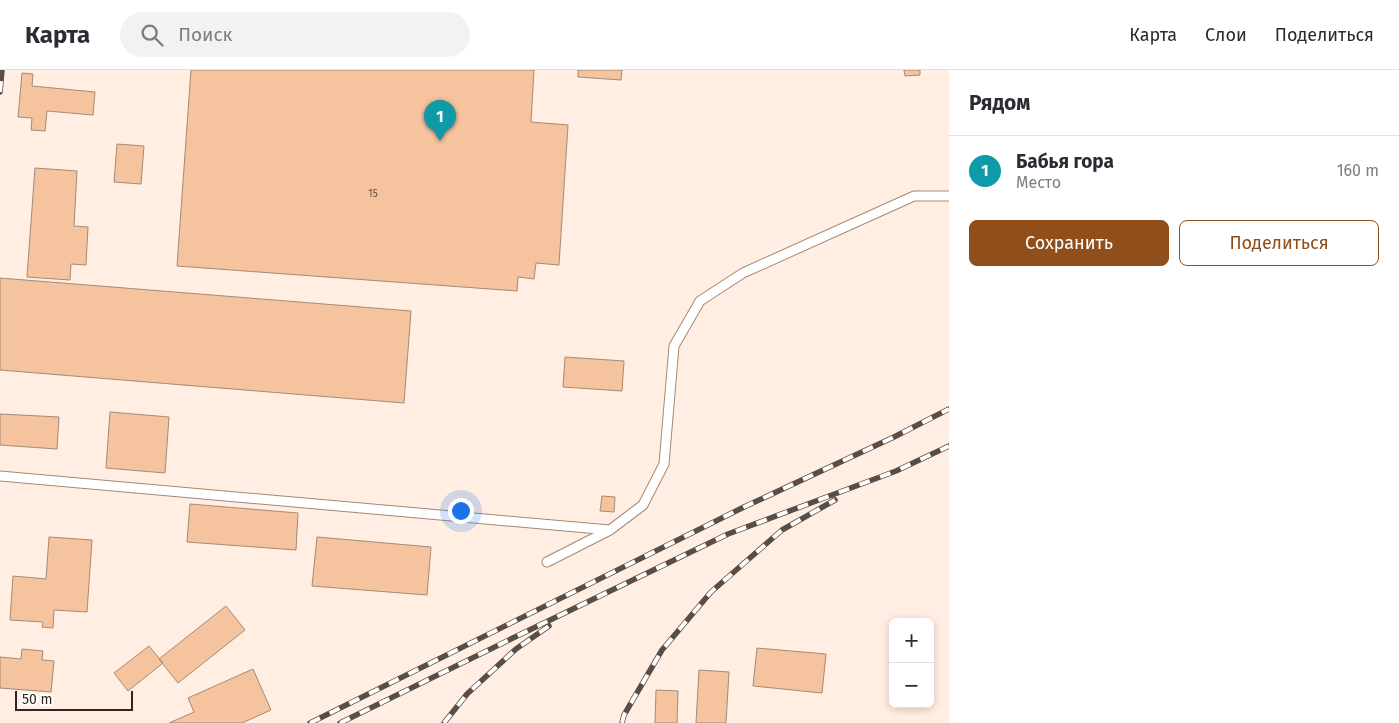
<!DOCTYPE html>
<html lang="ru">
<head>
<meta charset="utf-8">
<style>
  body { margin:0; font-family:"Fira Sans",sans-serif; background:#f2f2f3; color:#2b2b33 }
  .controls { position:absolute; right:15px; bottom:15px; display:grid; overflow:hidden; border-radius:8px; box-shadow:0 2px 8px #0003 }
  .controls button { width:45px; height:45px; display:grid; place-items:center; padding:0; border:0; border-bottom:1px solid #e1e1e2; background:#fff; color:#2b2b33; font:25px sans-serif }
  .scale { position:absolute; left:15px; bottom:12px; width:118px; box-sizing:border-box; padding-left:5px; border:2px solid #31261f; border-top:0; font-size:14px; line-height:18px; white-space:nowrap; color:#31261f; -webkit-text-stroke:4px #fff; paint-order:stroke }
  .you { position:absolute; left:460px; top:440px; width:18px; height:18px; margin:-12px; border:4px solid #fff; border-radius:50%; background:#1a73e8; box-shadow:0 0 0 8px #1a73e833 }
  .badge { display:grid; place-items:center; width:32px; height:32px; border-radius:50%; background:#8f4e1a; color:#fff; font-size:16px; font-weight:700 }
  .pin { position:absolute; translate:-50% -41px; filter:drop-shadow(0 1px 2px #0008) }
  .pin::after { content:''; position:absolute; top:26px; width:18px; height:15px; background:inherit; clip-path:polygon(0 0,100% 0,50% 100%) }
  .list { margin:0; padding:0; list-style:none }
  h2 { display:flex; justify-content:space-between; align-items:center; height:65px; margin:0; padding:0 20px; font-size:21px }
  h2 small { font-size:16px; font-weight:400; color:#7c7c81 }
  .list li { display:grid; grid-template-columns:32px 1fr auto; gap:15px; align-items:center; box-sizing:border-box; height:70px; padding:0 20px; border-top:1px solid #e1e1e2 }
  .list b { display:block; font-size:19px; white-space:nowrap }
  .list p { margin:0; font-size:16px; white-space:nowrap; color:#7c7c81 }
  .list em { font-size:16px; font-style:normal; color:#7c7c81 }
  .actions { display:flex; gap:10px; padding:15px 20px }
  .actions a { flex:1; padding:11px 0; border:1px solid #8f4e1a; border-radius:8px; text-align:center; font-size:18px; color:#8f4e1a }
  .actions .main { background:#8f4e1a; color:#fff }
  .icon { flex:none; width:28px; height:28px; fill:none; stroke:currentColor; stroke-width:2; stroke-linecap:round; stroke-linejoin:round }
  .map { position:relative; flex:none; width:949px; height:653px; overflow:hidden }
  header { display:flex; align-items:center; gap:30px; box-sizing:border-box; height:70px; padding:0 25px; background:#fff; border-bottom:1px solid #e1e1e2 }
  header strong { font-size:24px }
  nav { display:flex; gap:28px; margin-inline-start:auto; font-size:18px }
  .search { width:350px; height:45px; background:#f2f2f3; display:flex; align-items:center; gap:12px; box-sizing:border-box; padding:0 18px; border-radius:28px; color:#7c7c81; font-size:19px }
  main { display:flex }
  aside { flex:1; background:#fff }
  .map>svg:first-child { display:block }
</style>
</head>
<body>
<header>
<strong>Карта</strong>
<div class="search"><svg class="icon" aria-label="search" viewBox="0 0 24 24"><circle cx="10" cy="10" r="6"/><path d="M15 15l6 6"/></svg>Поиск</div>
<nav><a>Карта</a><a>Слои</a><a>Поделиться</a></nav>
</header>
<main>
<div class="map">
<svg width="949" height="653" viewBox="0 0 949 653">
  <rect width="100%" height="100%" fill="#ffeee1"/>
  <path fill="#f5c39e" stroke="#a48a77" d="M191,0H534L531,52L568,55L559,195L536,193L534,209L518,207L517,221L177,196Z
    M578,0H622L621,10L578,7Z
    M904,0H920V5L905,6Z
    M22,3L33,4L32,16L95,22L93,45L47,41L45,61L31,60L32,48L18,47Z
    M117,74L144,76L141,114L114,112Z
    M35,98L77,101L74,156L88,157L86,195L71,194L70,210L27,207Z
    M0,208L411,241L404,333L0,300Z
    M565,287L624,291L622,321L563,317Z
    M110,342L169,347L165,403L106,398Z
    M0,344L59,347L57,379L0,375Z
    M602,426L615,427L614,442L600,441Z
    M190,434L298,443L296,480L187,472Z
    M49,467L92,470L87,542L54,540L53,558L42,557L43,552L10,550L13,506L46,509Z
    M317,467L431,477L427,525L312,516Z
    M226,536L245,560L178,613L159,589Z
    M149,576L163,593L128,621L114,603Z
    M757,578L826,584L822,623L753,616Z
    M22,579L43,581L42,590L54,591L51,622L0,618V587L21,589Z
    M253,599L271,640L242,653H169L194,642L188,628Z
    M699,600L729,602L726,653H696Z
    M656,620L678,621L677,653H655Z"/>
  <g fill="none" stroke-linecap="round" stroke-linejoin="round">
    <g stroke="#a38976" stroke-width="11">
      <path id="service" d="M0,406L610,460
        M547,492L610,460L643,435L664,394L674,276L700,231L743,203L914,126H949"/>
    </g>
    <use href="#service" stroke="#fff" stroke-width="9"/>
    <g stroke="#594d45" stroke-width="5.5">
      <path id="rail" d="M0,22L2,0
        M310,653L744,437L894,367L949,339
        M340,653L517,566L728,464L896,401L949,376
        M444,653L467,624L516,579L549,556
        M622,653L624,645L662,580L711,522L782,460L835,430"/>
    </g>
    <use href="#rail" stroke="#fff" stroke-width="4" stroke-dasharray="11" stroke-linecap="butt"/>
  </g>
  <g text-anchor="middle" dominant-baseline="central" stroke-width="5" stroke-linejoin="round" paint-order="stroke">
    <g font-size="10" fill="#624d3f">
      <text x="373" y="124">15</text>
    </g>
  </g>
</svg>
<div class="controls">
<button>+</button>
<button>−</button>
</div>
<div class="scale">50 m</div>
<div class="you"></div>
<div class="pin badge" style="left:440px;top:71px;background:#0f9aa8">1</div>
</div>
<aside>
<h2>Рядом<small></small></h2>
<ul class="list">
<li><span class="badge" style="background:#0f9aa8">1</span><div><b>Бабья гора</b><p>Место</p></div><em>160 m</em></li>
</ul>
<div class="actions"><a class="main">Сохранить</a><a>Поделиться</a></div>
</aside>
</main>
</body>
</html>
